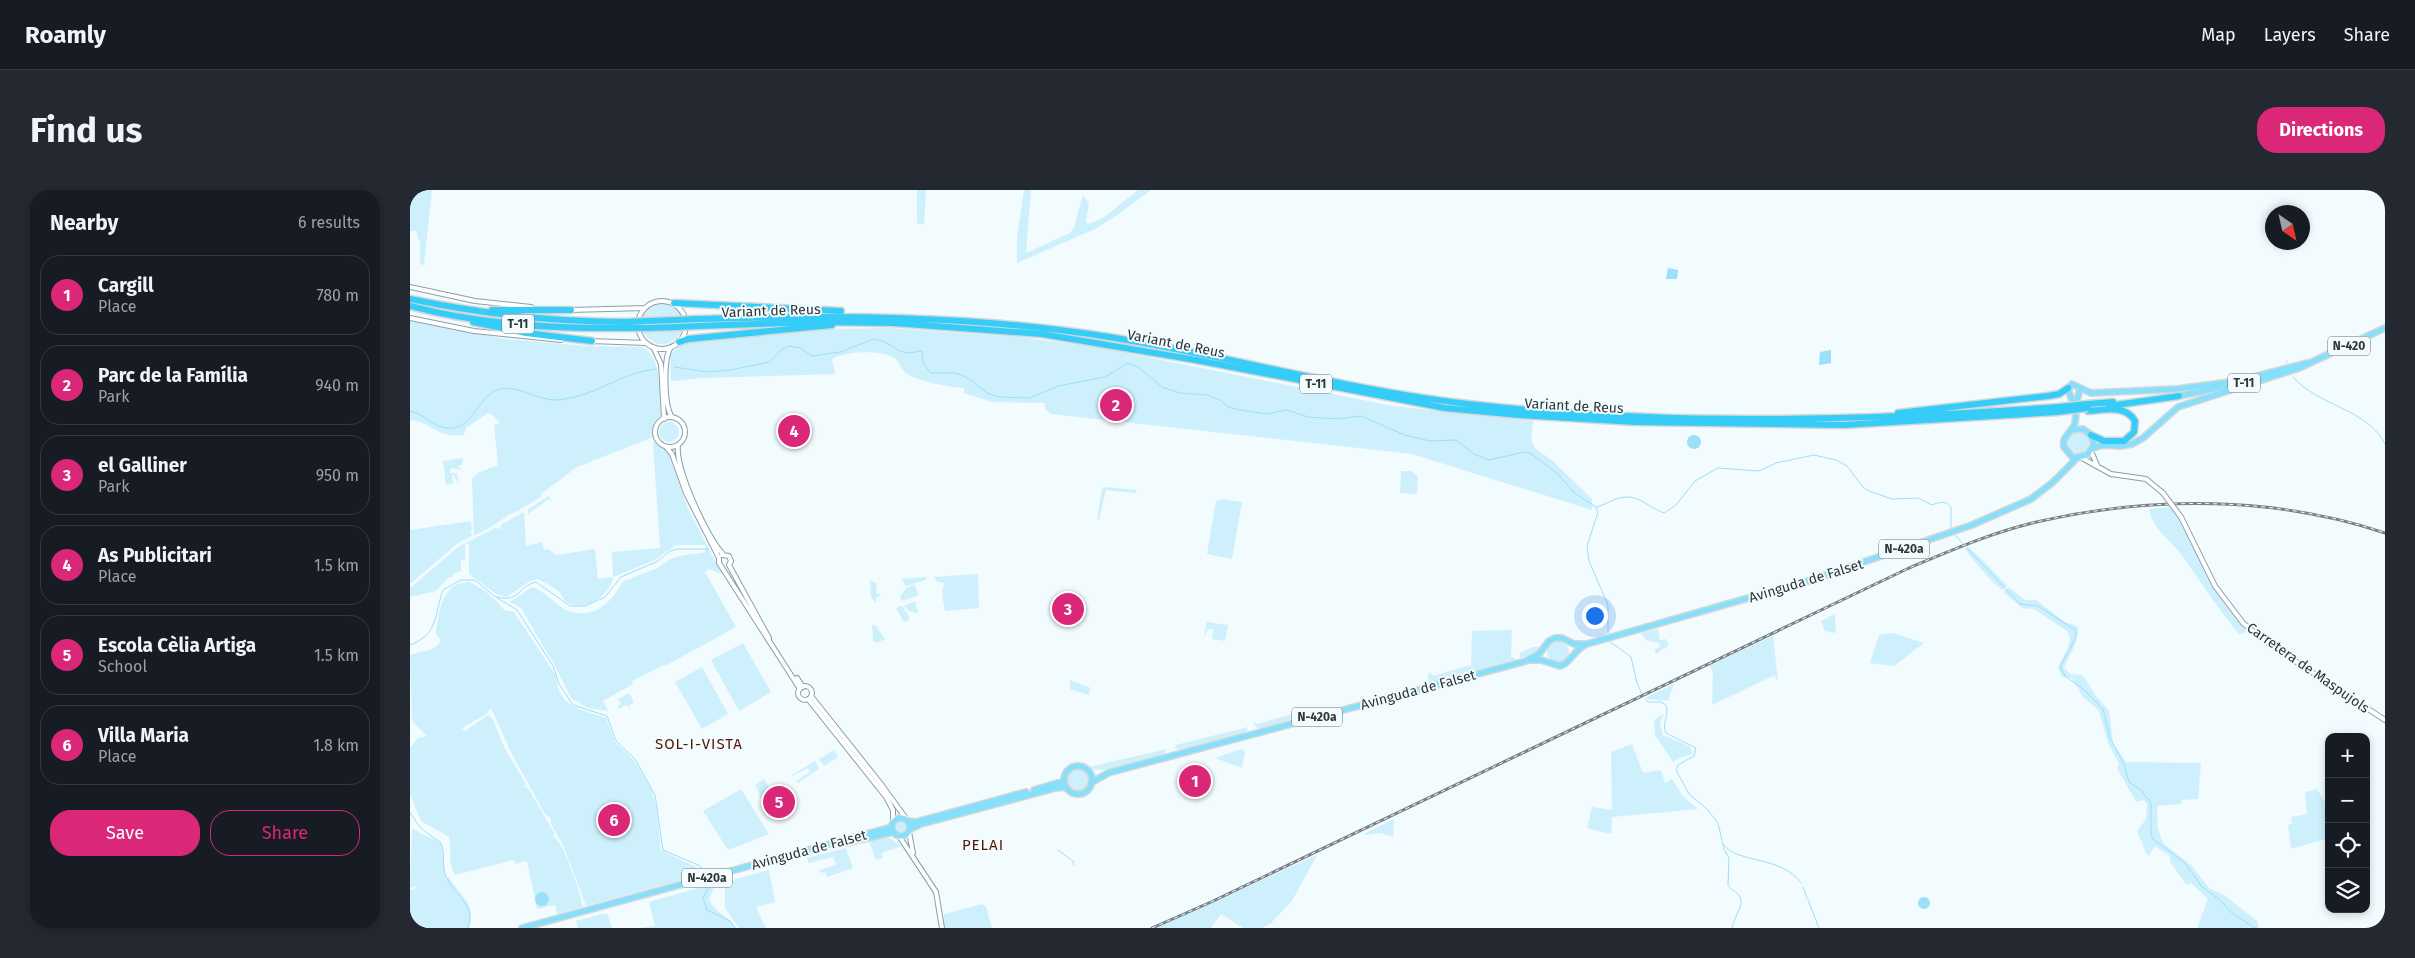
<!DOCTYPE html>
<html lang="en">
<head>
<meta charset="utf-8">
<style>
  body { margin:0; font-family:"Fira Sans",sans-serif; background:#242831; color:#f1f3f6 }
  .controls { position:absolute; right:15px; bottom:15px; display:grid; overflow:hidden; border-radius:10px; box-shadow:0 2px 8px #0003 }
  .controls button { width:45px; height:45px; display:grid; place-items:center; padding:0; border:0; border-bottom:1px solid #363941; background:#171b24; color:#f1f3f6; font:25px sans-serif }
  .compass { position:absolute; left:1855px; top:15px; width:45px; height:45px; border-radius:50%; background:#171b24; box-shadow:0 2px 8px #0003; rotate:146deg }
  .you { position:absolute; left:1184px; top:425px; width:18px; height:18px; margin:-12px; border:4px solid #fff; border-radius:50%; background:#1a73e8; box-shadow:0 0 0 8px #1a73e833 }
  .badge { display:grid; place-items:center; width:32px; height:32px; border-radius:50%; background:#db2777; color:#fff; font-size:16px; font-weight:700 }
  .pin { position:absolute; translate:-50% -50%; border:2px solid #fff; box-shadow:0 1px 5px #0006 }
  .list { margin:0; padding:0; list-style:none }
  h2 { display:flex; justify-content:space-between; align-items:center; height:65px; margin:0; padding:0 20px; font-size:21px }
  h2 small { font-size:16px; font-weight:400; color:#9ea1a6 }
  .list li { display:grid; grid-template-columns:32px 1fr auto; gap:15px; align-items:center; box-sizing:border-box; height:80px; margin:0 10px 10px; padding:0 10px; border:1px solid #363941; border-radius:20px }
  .list b { display:block; font-size:19px; white-space:nowrap }
  .list p { margin:0; font-size:16px; white-space:nowrap; color:#9ea1a6 }
  .list em { font-size:16px; font-style:normal; color:#9ea1a6 }
  .actions { display:flex; gap:10px; padding:15px 20px }
  .actions a { flex:1; padding:11px 0; border:1px solid #db2777; border-radius:20px; text-align:center; font-size:18px; color:#db2777 }
  .actions .main { background:#db2777; color:#fff }
  .icon { flex:none; width:28px; height:28px; fill:none; stroke:currentColor; stroke-width:2; stroke-linecap:round; stroke-linejoin:round }
  .map { position:relative; flex:none; width:1975px; height:738px; overflow:hidden; border-radius:20px }
  header { display:flex; align-items:center; gap:30px; box-sizing:border-box; height:70px; padding:0 25px; background:#171b24; border-bottom:1px solid #363941 }
  header strong { font-size:24px }
  nav { display:flex; gap:28px; margin-inline-start:auto; font-size:18px }
  .intro { display:flex; align-items:center; justify-content:space-between; box-sizing:border-box; height:120px; padding:0 30px }
  h1 { margin:0; font-size:35px }
  .button { padding:12px 22px; border-radius:20px; background:#db2777; color:#fff; font-size:18px; font-weight:700 }
  main { display:flex; gap:30px; padding:0 30px }
  aside { flex:1; background:#171b24; border-radius:20px; box-shadow:0 2px 8px #0003 }
  .map>svg:first-child { display:block }
</style>
</head>
<body>
<header>
<strong>Roamly</strong>
<nav><a>Map</a><a>Layers</a><a>Share</a></nav>
</header>
<div class="intro"><h1>Find us</h1><a class="button">Directions</a></div>
<main>
<aside>
<h2>Nearby<small>6 results</small></h2>
<ul class="list">
<li><span class="badge">1</span><div><b>Cargill</b><p>Place</p></div><em>780 m</em></li>
<li><span class="badge">2</span><div><b>Parc de la Família</b><p>Park</p></div><em>940 m</em></li>
<li><span class="badge">3</span><div><b>el Galliner</b><p>Park</p></div><em>950 m</em></li>
<li><span class="badge">4</span><div><b>As Publicitari</b><p>Place</p></div><em>1.5 km</em></li>
<li><span class="badge">5</span><div><b>Escola Cèlia Artiga</b><p>School</p></div><em>1.5 km</em></li>
<li><span class="badge">6</span><div><b>Villa Maria</b><p>Place</p></div><em>1.8 km</em></li>
</ul>
<div class="actions"><a class="main">Save</a><a>Share</a></div>
</aside>
<div class="map">
<svg width="1975" height="738" viewBox="0 0 1975 738">
  <rect width="100%" height="100%" fill="#f2fbfe"/>
  <path fill="#cef0fd" d="M0,0H22L14,75L10,74V53L6,41H0Z
    M507,0H516L514,35L507,33Z
    M614,0H621L616,63L660,43L664,37L673,5L679,14L676,31L678,34L693,28L728,0H741L706,26L685,39L607,73V47Z
    M252,113L264,116L272,126L232,128L240,117Z
    M0,131L96,149L176,156L233,157C254,171 247,202 251,225L244,232L241,248L167,277L131,304V307C121,313 110,320 101,324C91,329 78,341 64,345L62,289L68,283L88,275L84,235L90,233L84,226L78,223L56,238L54,245C24,248 24,232 0,230Z
    M479,138L611,147L691,158L983,216L1123,231L1121,249L1125,258L1143,271L1182,309V320L1002,264L641,224L636,220L634,213L582,212L554,203V198C535,196 514,193 497,184C490,180 491,173 486,169C473,159 435,161 422,169L425,184L292,188L261,191L260,164L272,154L280,151L421,139Z
    M273,140C263,158 244,159 233,142Z
    M249 242a10 10 0 1 1 20 0a10 10 0 1 1-20 0Z
    M1657 253a11 11 0 1 1 22 0a11 11 0 1 1-22 0Z
    M243,252L258,262L278,319L312,384L299,379L295,382L326,437L255,476L254,475L222,491L223,494L193,511L198,521L178,518L161,508L146,478L111,418L100,412L122,397C137,402 148,419 162,422C186,428 203,411 212,392L247,378L260,369L274,365L293,363L296,359L295,355H266L245,370L203,387C201,404 175,423 158,413C153,410 152,404 148,401C142,396 134,392 127,389L120,391L97,407L86,404L59,384V354L55,353V370H51V381L43,384V387L38,388L26,401L0,407V398L48,357L85,338L90,339L92,334L114,322L116,356L132,352L134,360L138,359L147,365L185,359L188,389L203,387L202,362L250,358Z
    M53,268L52,275L48,276L52,280L41,278L40,283H47L48,294L44,285H42L43,294L36,295L33,271Z
    M991,281H1001L1008,287L1007,304L990,303Z
    M695,297L727,300L726,303L696,300L689,330L687,329L692,299Z
    M139,306L142,311L139,309L118,324V319Z
    M812,309L832,312L822,369L797,364L806,311Z
    M1761,317L1779,345L1805,401L1837,442L1829,444C1807,418 1790,390 1770,363C1757,345 1745,343 1739,319Z
    M61,331L62,341L60,342L62,346L48,353L0,394V340Z
    M1558,357L1573,370L1597,396L1592,400C1578,388 1566,374 1555,359Z
    M568,384L569,418L535,421L532,404L534,393L526,391L524,387Z
    M516,387V390L496,396L491,389Z
    M460,390L467,394L466,403L471,405L466,408V413L461,407Z
    M59,392C75,399 84,408 94,420L104,422L146,486C148,518 172,519 196,528L205,552L223,569L241,598L246,616L251,660L288,678L294,684L176,716L154,657L141,634V628L135,624L102,564L82,520L79,519L78,523L52,538L55,541L78,525L82,528L95,559L116,594L113,596L118,598L144,643L143,646C155,654 169,700 173,717L147,724L145,715L127,719L117,671L106,674L103,670L45,685C36,669 43,662 39,647L11,631L0,604V558L8,548L17,546L2,531L0,465C12,460 24,463 31,450L26,444C27,430 31,404 44,396C48,393 54,393 59,392Z
    M504,394L509,405L492,411L490,407L496,398Z
    M1599,397L1615,410H1626L1655,432L1669,437L1665,455L1654,477L1660,484L1671,485L1675,488L1685,505L1699,521L1703,553L1716,572L1791,573L1788,609L1772,610L1771,614L1747,616L1748,639L1753,653L1782,676L1799,698L1814,705L1847,731L1849,738H1787L1798,709L1781,693L1777,695L1760,672V666L1745,656L1739,666L1736,663L1727,641L1736,629L1737,614L1734,610L1726,612L1707,578L1709,574L1698,553L1689,521L1672,506L1662,488L1652,487L1648,477C1653,465 1665,454 1657,441L1624,419L1612,418L1593,402Z
    M505,411L508,423L498,421L494,416Z
    M489,416H492L499,426V431L494,432L486,419Z
    M1425,424L1426,443L1415,441L1411,431Z
    M797,432L818,435L815,451L802,449L803,439H798L794,447Z
    M462,435H465L475,449L467,453L463,451Z
    M1248,439L1250,450L1256,449L1259,455L1246,464L1244,460L1250,456L1249,453L1236,450L1231,443Z
    M1102,440L1101,467L1105,468V470L1020,493L1018,491L1019,482L1023,486L1061,475L1062,441Z
    M1483,443L1514,453L1484,476L1460,473L1469,445Z
    M1363,446L1368,490H1366L1365,485L1302,515L1303,482L1299,476Z
    M1137 462a11 11 0 1 1 22 0a11 11 0 1 1-22 0Z
    M333,453L361,502L329,521L301,470Z
    M1123,457H1130L1125,464L1109,468L1110,463Z
    M292,477L318,524L292,539L265,492Z
    M660,490L681,498L679,505L660,499Z
    M1264,494L1258,511L1236,509L1237,507Z
    M219,503L224,512L219,516L221,519L216,515L209,519L207,516L211,514L208,509Z
    M1254,524L1250,534L1253,545L1279,556L1283,563L1281,565L1272,567L1263,572L1245,545L1244,530Z
    M879,525H882L880,530L851,539L846,537L844,533V531L847,534Z
    M838,537L836,543L770,560L765,558L766,555Z
    M1222,554L1233,583L1251,580L1255,593L1262,589L1272,605L1288,619L1202,627L1201,644L1177,638L1182,617L1202,620L1201,562Z
    M757,559L754,565C739,569 690,587 679,577Z
    M831,559L835,562L832,578L805,568Z
    M424,560L428,567L414,576L409,569Z
    M405,571L409,579L388,593L386,591L400,582L397,578L383,586L382,585Z
    M657 590a11 11 0 1 1 22 0a11 11 0 1 1-22 0Z
    M354,589L365,608L354,614L345,595Z
    M1906,597L1919,619V648L1881,659L1878,635L1882,634L1881,627L1897,624L1895,602L1905,600Z
    M331,599L359,644L318,660L293,621Z
    M984,629L983,647L970,643L956,645L953,644Z
    M485 637a6 6 0 1 1 12 0a6 6 0 1 1-12 0Z
    M2,637C9,645 21,646 31,653L36,688L39,687C50,708 67,712 59,738H0V700L7,698L6,696L0,698Z
    M478,647L492,656L471,663L473,668L466,670L459,651Z
    M436,658L443,678L417,687L415,682L411,683L409,680L426,675L423,667L399,673L397,668Z
    M907,665L882,711L861,733L852,738H833L811,724L801,738H746Z
    M359,680L365,712L346,717L356,738H329L315,718V692Z
    M306,693L299,709C304,723 319,725 326,738H230L245,736L239,712Z
    M572,714L576,717L582,738H534L533,728L535,724Z
    M197,723L202,738H168L166,731Z"/>
  <path fill="#9bdff8" d="M1258,78L1268,80L1267,89H1256Z
    M1421,160V173L1409,175L1410,162Z
    M1277 252a7 7 0 1 1 14 0a7 7 0 1 1-14 0Z
    M125 709a7 7 0 1 1 14 0a7 7 0 1 1-14 0Z
    M1508 713a6 6 0 1 1 12 0a6 6 0 1 1-12 0Z"/>
  <g fill="none" stroke-linecap="round" stroke-linejoin="round">
    <path stroke="#9bdff8" stroke-width="1" d="M1877,171V172
      M264,177L298,182L320,180L360,172L370,161L378,156L391,158L402,166L430,162L464,149L475,152L490,161L498,163L512,161L513,173L521,183H546L558,188L577,203L589,207L620,208L648,196L695,187L718,173L728,177L752,197L770,203L797,205L810,210L818,217L830,220L857,224L877,220L898,227L927,229L951,226L995,245L1020,251L1046,250L1064,264L1079,270L1114,262L1120,263L1147,283L1163,302L1186,317
      M1883,187C1908,216 1958,219 1975,254
      M0,221C14,224 24,237 37,238C62,242 68,204 90,199C108,195 127,210 145,210C182,209 211,182 246,179
      M1187,317C1195,315 1201,310 1209,308C1228,303 1239,318 1254,323L1266,315L1285,291L1308,278L1349,281L1366,273L1404,265L1426,270L1437,276L1453,297L1459,301L1482,309L1508,308L1522,315C1530,312 1535,310 1541,317V337
      M1186,318L1188,322L1177,356L1179,371L1198,415V444
      M1544,344L1553,354
      M1557,358L1610,414L1628,416L1665,440L1666,447L1650,477L1655,486L1672,498L1693,519L1700,548L1714,574L1719,592L1732,601L1741,613V645L1743,649L1775,673L1792,697L1810,710L1822,723L1845,738
      M87,407C111,413 107,396 126,392L160,416H175L195,407L211,387L248,371L260,361L267,359H298
      M1199,451L1221,467L1227,493L1232,504
      M0,455C29,444 24,425 33,400L51,390H65L84,406L107,420L143,476L149,494L163,515L197,526L206,551L225,569L245,605L253,660L288,675L297,682
      M1235,509L1238,512H1251L1256,515C1260,525 1251,533 1256,543L1286,558L1284,566L1268,575L1266,580L1279,604L1297,619L1308,633L1314,659L1319,668L1318,695C1321,700 1328,702 1330,707C1335,715 1323,728 1322,738
      M0,622C11,642 15,640 31,653C35,663 32,673 35,684C42,704 67,714 58,738
      M1314,655C1328,674 1371,665 1391,693
      M648,660L663,671L664,675
      M300,694L293,708L297,720L320,731L325,738
      M1393,697L1397,708
      M1398,710L1409,738"/>
    <g stroke="#8b9fa7" stroke-width="6">
      <path id="minor" d="M0,97L65,111L121,117
        M228 135a24 24 0 1 1 48 0a24 24 0 1 1-48 0Z
        M160,120L235,118
        M0,128L64,141L151,150
        M180,151L236,153
        M243,157L251,174L254,229
        M261,157C253,168 254,216 262,227
        M245 242a15 15 0 1 1 30 0a15 15 0 1 1-30 0Z
        M268,255C265,278 297,348 313,364
        M256,257L262,264L276,303L309,368V373L390,499
        M1681,261L1687,275
        M1672,268L1701,284L1736,289L1753,303
        M1771,327L1805,396L1833,433L1859,454L1975,530
        M312,365L319,366L321,371L319,375
        M319,375L359,448
        M387,488L393,497
        M388 503a7 7 0 1 1 14 0a7 7 0 1 1-14 0Z
        M401,506L471,594L497,630
        M398,509L476,607L483,620V632
        M499,642L503,663
        M489,646L526,702L532,738"/>
    </g>
    <g stroke="#d5d7d7" stroke-width="8">
      <path id="major" d="M1769,206L1827,194
        M1666,215L1670,198
        M1661,240L1673,239L1681,245L1684,255L1677,265L1663,268L1654,257C1652,246 1659,245 1664,236C1669,223 1662,210 1658,200L1662,194L1681,203L1767,199L1828,191L1897,173
        M1683,258L1693,255L1710,256L1722,254L1733,248L1768,217L1889,178L1975,138
        M1121,470H1131L1150,476C1161,473 1164,460 1175,455
        M654 590a14 14 0 1 1 28 0a14 14 0 1 1-28 0Z
        M681,593L698,583L1116,471L1129,464L1139,451L1145,448H1152L1164,454H1177L1398,391L1562,335L1621,309L1642,293L1667,268
        M624,600L654,591
        M482 637a9 9 0 1 1 18 0a9 9 0 1 1-18 0Z
        M498,631L506,632L616,602
        M500,639L511,634L646,598L656,597
        M436,653L483,642
        M112,738L482,637"/>
    </g>
    <g stroke="#d5d7d7" stroke-width="9">
      <path id="highway" d="M0,109C72,124 143,132 217,132
        M264,113L431,121
        M0,116C70,135 144,139 217,138
        M82,120H161
        M287,129C425,125 562,125 699,147C819,166 937,200 1058,214C1254,236 1453,231 1649,217
        M238,131L266,130
        M63,132L116,143L182,151
        M288,136L408,132L483,133L632,144L786,170L1035,218L1109,225L1225,232L1434,235L1647,222
        M238,138L267,137
        M269,152L278,149L422,135
        M1678,214L1703,212
        M1699,216L1769,206
        M1678,221C1694,220 1715,214 1725,231L1724,242L1714,251H1694L1681,245
        M1488,223L1638,206L1649,204L1658,198"/>
    </g>
    <use href="#minor" stroke="#fff" stroke-width="4"/>
    <use href="#major" stroke="#86e0fb" stroke-width="5"/>
    <use href="#highway" stroke="#35ccf8" stroke-width="6"/>
    <g stroke="#798184" stroke-width="3">
      <path id="rail" d="M742,738L801,712L1499,378C1542,360 1585,341 1631,331C1742,306 1866,306 1975,343"/>
    </g>
    <use href="#rail" stroke="#f2fbfe" stroke-width="1" stroke-dasharray="4" stroke-linecap="butt"/>
    <g stroke="#8b9fa7" stroke-width="6" stroke-linecap="butt">
      <path id="minor-bridge" d="M1753,303L1771,327"/>
    </g>
    <g stroke="#d5d7d7" stroke-width="9" stroke-linecap="butt">
      <path id="highway-bridge" d="M266,130L287,129
        M217,132L238,131
        M267,137L288,136
        M217,138H238
        M1649,217L1678,214
        M1647,222L1678,218"/>
    </g>
    <use href="#minor-bridge" stroke="#fff" stroke-width="4"/>
    <use href="#highway-bridge" stroke="#35ccf8" stroke-width="6"/>
  </g>
  <g text-anchor="middle" dominant-baseline="central" stroke-width="4" stroke-linejoin="round" paint-order="stroke">
    <g fill="#f2fbfe" stroke="#687073" stroke-width="1">
      <rect x="92" y="124.5" width="32" height="19" rx="4"/>
      <rect x="1918" y="146.5" width="42" height="19" rx="4"/>
      <rect x="1818" y="183.5" width="32" height="19" rx="4"/>
      <rect x="890" y="184.5" width="32" height="19" rx="4"/>
      <rect x="1469" y="349.5" width="50" height="19" rx="4"/>
      <rect x="882" y="517.5" width="50" height="19" rx="4"/>
      <rect x="272" y="678.5" width="50" height="19" rx="4"/>
    </g>
    <g font-size="12" font-weight="bold" fill="#2d3538">
      <text x="108" y="134">T-11</text>
      <text x="1939" y="156">N-420</text>
      <text x="1834" y="193">T-11</text>
      <text x="906" y="194">T-11</text>
      <text x="1494" y="359">N-420a</text>
      <text x="907" y="527">N-420a</text>
      <text x="297" y="688">N-420a</text>
    </g>
    <g font-size="14" fill="#2d3538" stroke="#f2fbfe">
      <text transform="translate(361 121) rotate(-2)">Variant de Reus</text>
      <text transform="translate(766 154) rotate(11)">Variant de Reus</text>
      <text transform="translate(1164 216) rotate(3)">Variant de Reus</text>
      <text transform="translate(1396 391) rotate(-17)">Avinguda de Falset</text>
      <text transform="translate(1898 478) rotate(35)">Carretera de Maspujols</text>
      <text transform="translate(1008 500) rotate(-15)">Avinguda de Falset</text>
      <text transform="translate(399 660) rotate(-15)">Avinguda de Falset</text>
    </g>
    <g font-size="15" letter-spacing="1" fill="#581606" stroke="#f2fbfe">
      <text x="289" y="554">SOL-I-VISTA</text>
      <text x="573" y="655">PELAI</text>
    </g>
  </g>
</svg>
<div class="controls">
<button>+</button>
<button>−</button>
<button><svg class="icon" aria-label="locate" viewBox="0 0 24 24"><circle cx="12" cy="12" r="6"/><path d="M12 2v4M12 18v4M2 12h4M18 12h4"/></svg></button>
<button><svg class="icon" aria-label="layers" viewBox="0 0 24 24"><path d="M12 4l9 5-9 5-9-5zM3 14l9 5 9-5"/></svg></button>
</div>
<svg class="compass" viewBox="-18 -18 36 36"><path d="M0-13l5 13h-10z" fill="#e53935"/><path d="M0 13l5-13h-10z" fill="#9ea1a6"/></svg>
<div class="you"></div>
<div class="pin badge" style="left:785px;top:591px">1</div>
<div class="pin badge" style="left:706px;top:215px">2</div>
<div class="pin badge" style="left:658px;top:419px">3</div>
<div class="pin badge" style="left:384px;top:241px">4</div>
<div class="pin badge" style="left:369px;top:612px">5</div>
<div class="pin badge" style="left:204px;top:630px">6</div>
</div>
</main>
</body>
</html>
